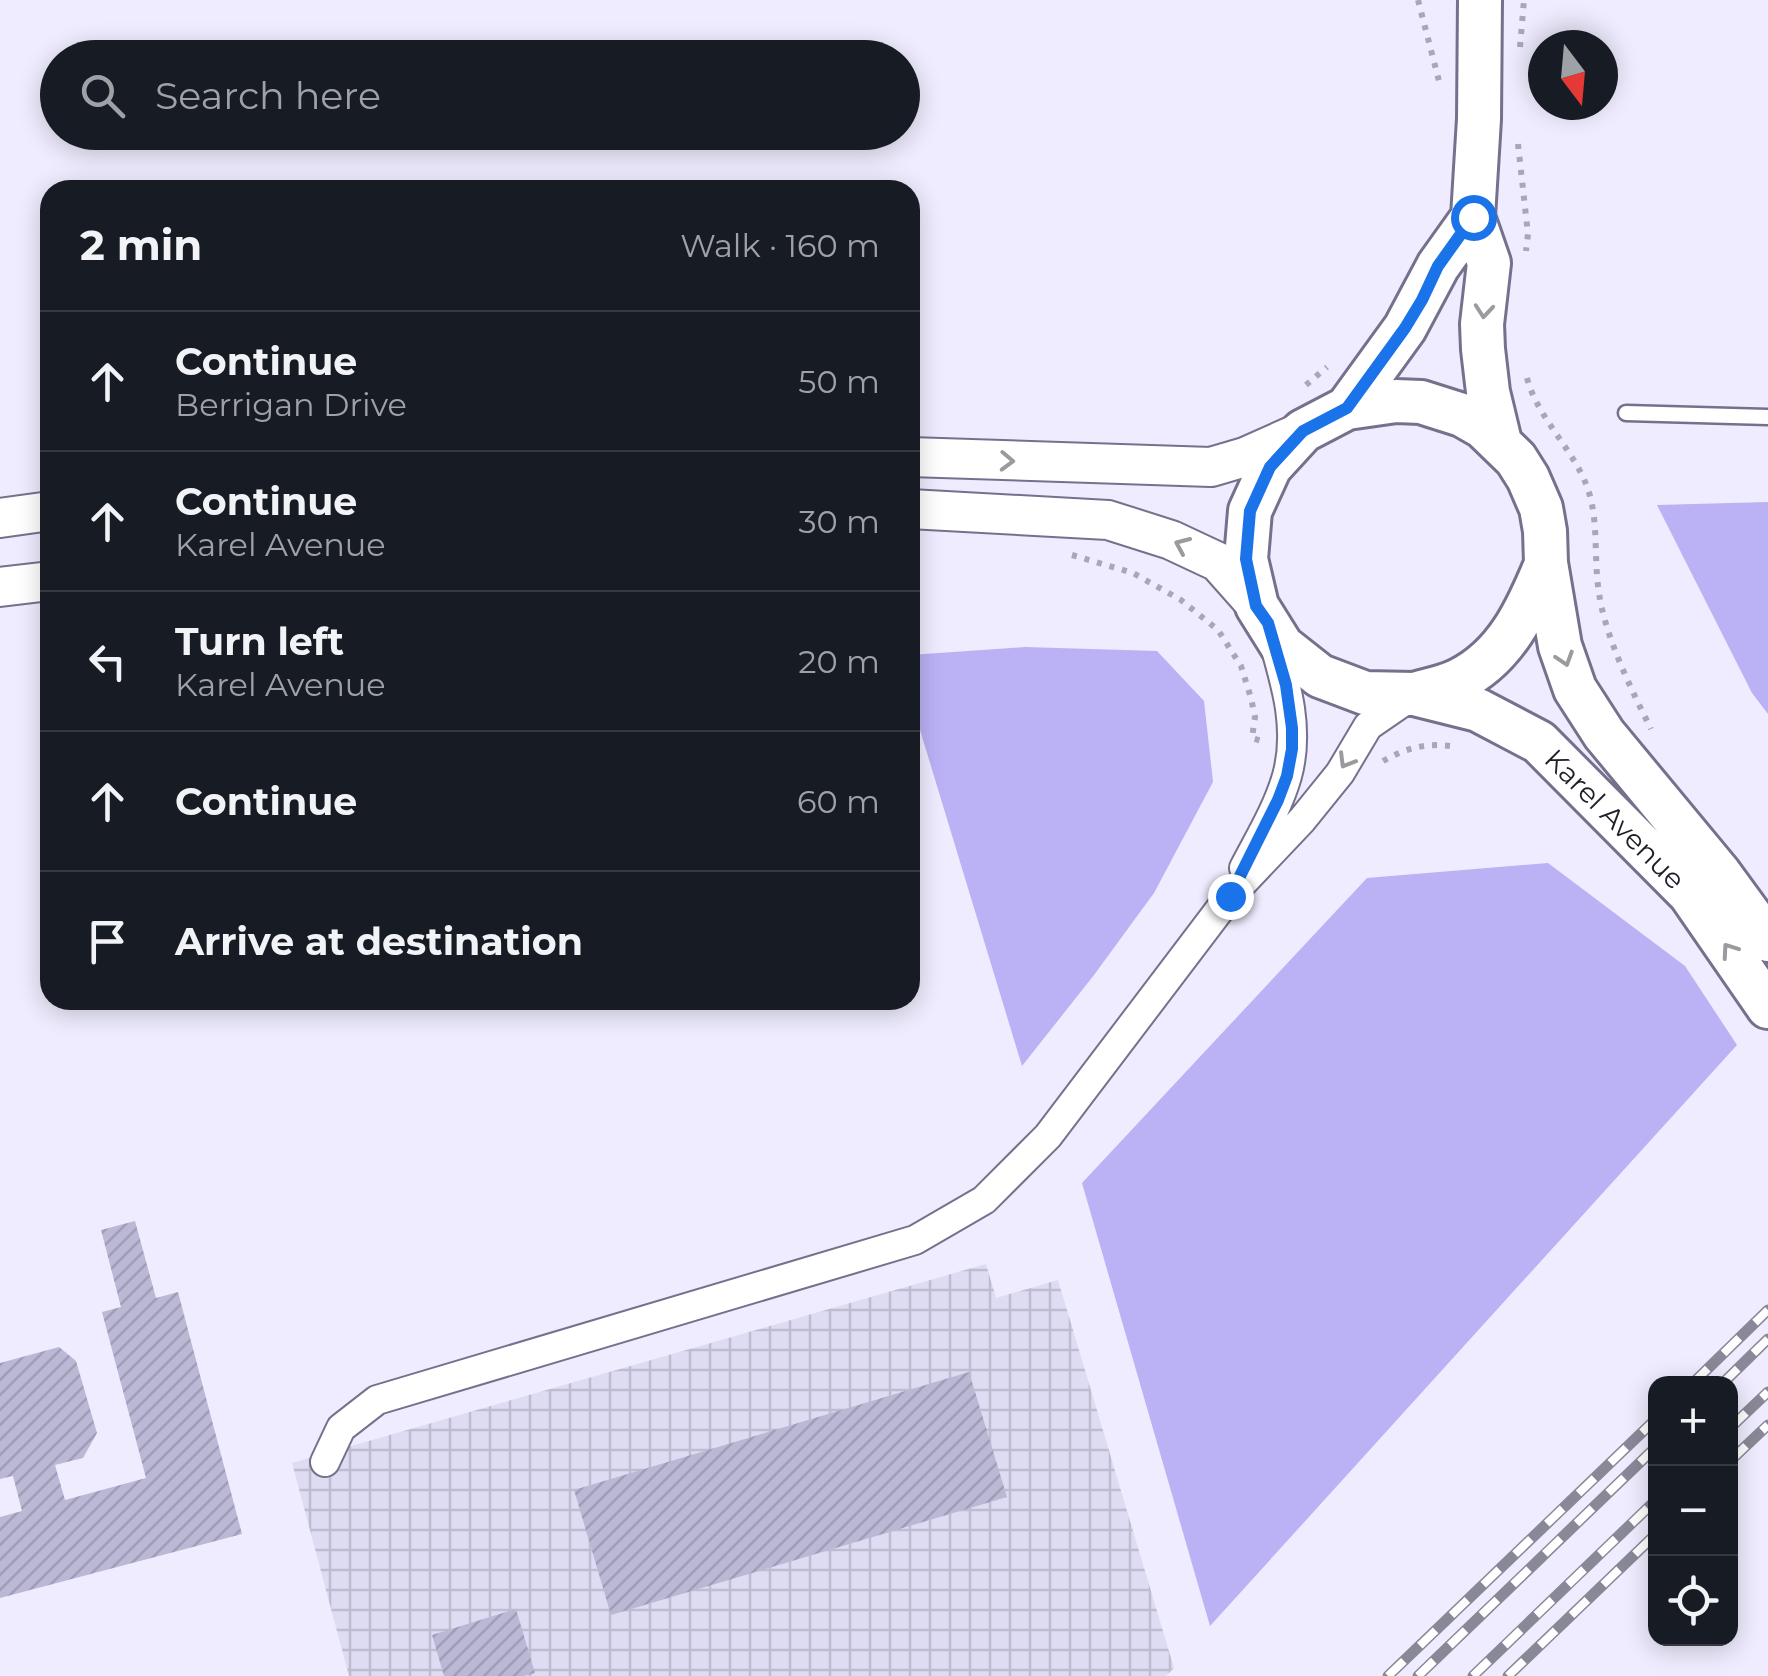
<!DOCTYPE html>
<html lang="en">
<head>
<meta charset="utf-8">
<style>
  body { margin:0; font-family:Montserrat,sans-serif; background:#242831; color:#f1f3f6 }
  .controls { position:absolute; right:30px; bottom:30px; display:grid; overflow:hidden; border-radius:20px; box-shadow:0 5px 25px #0003 }
  .controls button { width:90px; height:90px; display:grid; place-items:center; padding:0; border:0; border-bottom:2px solid #363941; background:#171b24; color:#f1f3f6; font:50px sans-serif }
  .compass { position:absolute; left:1528px; top:30px; width:90px; height:90px; border-radius:50%; background:#171b24; box-shadow:0 5px 25px #0003; rotate:164deg }
  .stop { position:absolute; width:30px; height:30px; margin:-22px; border:8px solid #1a73e8; border-radius:50%; background:#fff }
  .stop.end { background:#1a73e8; border-color:#fff; box-shadow:0 2px 10px #0008 }
  .list { margin:0; padding:0; list-style:none }
  h2 { display:flex; justify-content:space-between; align-items:center; height:130px; margin:0; padding:0 40px; font-size:42px }
  h2 small { font-size:32px; font-weight:400; color:#9ea1a6 }
  .list li { display:grid; grid-template-columns:65px 1fr auto; gap:30px; align-items:center; box-sizing:border-box; height:140px; padding:0 40px; border-top:2px solid #363941 }
  .list b { display:block; font-size:38px; white-space:nowrap }
  .list p { margin:0; font-size:32px; white-space:nowrap; color:#9ea1a6 }
  .list em { font-size:32px; font-style:normal; color:#9ea1a6 }
  .icon { flex:none; width:55px; height:55px; fill:none; stroke:currentColor; stroke-width:2; stroke-linecap:round; stroke-linejoin:round }
  .map { position:relative; flex:none; width:1768px; height:1676px; overflow:hidden }
  .search { position:absolute; background:#171b24; box-shadow:0 5px 25px #0003; left:40px; top:40px; width:880px; height:110px; display:flex; align-items:center; gap:25px; box-sizing:border-box; padding:0 35px; border-radius:55px; color:#9ea1a6; font-size:38px }
  .panel { position:absolute; background:#171b24; box-shadow:0 5px 25px #0003; left:40px; top:180px; width:880px; height:830px; border-radius:30px }
  .map>svg:first-child { display:block }
</style>
</head>
<body>
<div class="map">
<svg width="1768" height="1676" viewBox="0 0 1768 1676">
  <defs>
    <pattern id="industrial-grid" width="8" height="8" patternUnits="userSpaceOnUse" patternTransform="scale(2.5)"><rect width="8" height="8" fill="#dedcf2"/><path d="M0 4h8M4 0v8" fill="none" stroke="#bebcd0"/></pattern>
    <pattern id="building-hatch" width="6" height="6" patternUnits="userSpaceOnUse" patternTransform="scale(2.5)"><rect width="6" height="6" fill="#bbb8d5"/><path d="M-1 1l2-2M0 6l6-6M5 7l2-2" fill="none" stroke="#a09eb7"/></pattern>
  </defs>
  <rect width="100%" height="100%" fill="#eeecfe"/>
  <path fill="url(#industrial-grid)" d="M986,1264L996,1298L1058,1280L1174,1668L1166,1676H349L292,1463Z"/>
  <path fill="#bbb1f5" d="M1768,502V714L1752,693L1657,505Z
    M1025,647L1157,651L1204,701L1213,782L1154,893L1094,975L1022,1066L910,697V655Z
    M1548,863L1685,966L1737,1045L1210,1626L1082,1183L1367,878Z"/>
  <path fill="url(#building-hatch)" d="M135,1221L156,1298L178,1292L242,1534L0,1598V1517L22,1511L13,1476L0,1479V1363L59,1347L76,1361L97,1433L83,1458L55,1465L65,1500L146,1478L102,1312L121,1307L101,1230Z
    M969,1372L1007,1497L611,1615L574,1490Z
    M516,1609L535,1673L524,1676H444L432,1635Z"/>
  <g fill="none" stroke-linecap="round" stroke-linejoin="round">
    <g stroke="#75718c" stroke-width="19">
      <path id="service" d="M1626,413L1768,417"/>
    </g>
    <g stroke="#75718c" stroke-width="32">
      <path id="minor" d="M1244,868C1259,839 1278,808 1287,776C1300,729 1286,684 1273,639
        M325,1462L341,1428L377,1400L915,1240L984,1200L1048,1136L1230,896L1302,820L1340,773L1368,726L1413,695"/>
    </g>
    <g stroke="#75718c" stroke-width="42">
      <path id="secondary" d="M910,457L1211,467L1245,457L1301,432
        M910,509L1108,520L1171,540L1218,562L1257,606
        M0,518L50,511
        M0,587L50,581"/>
    </g>
    <g stroke="#75718c" stroke-width="48">
      <path id="primary" d="M1480,0L1479,119L1473,217L1489,263L1482,324L1483,349L1488,392L1500,442
        M1347,408L1405,328L1438,266L1473,217
        M1414,694C1428,690 1445,687 1459,680C1506,657 1527,610 1546,564
        M1768,940L1720,874L1604,734L1575,689L1560,646L1546,563L1545,531L1541,508L1528,478L1516,459L1483,427L1462,415L1421,402L1396,401L1347,408L1303,431L1270,467L1250,511L1246,559L1257,606L1282,646L1320,676L1365,693L1414,694L1478,710L1539,742L1690,894L1768,1007"/>
    </g>
    <path stroke="#a8a7b6" stroke-width="6" stroke-dasharray="5 8" stroke-linecap="butt" d="M1418,0L1439,81
      M1520,47L1524,0
      M1518,144L1528,234L1526,251
      M1527,378C1539,423 1581,455 1591,500C1598,530 1594,562 1599,593C1605,636 1631,689 1651,729
      M1306,385L1327,367
      M1072,555L1133,573L1181,600L1218,630L1241,666L1251,698L1255,717L1252,738L1265,742
      M1383,761C1407,747 1430,742 1457,747"/>
    <use href="#service" stroke="#fff" stroke-width="14"/>
    <use href="#minor" stroke="#fff" stroke-width="28"/>
    <use href="#secondary" stroke="#fff" stroke-width="38"/>
    <use href="#primary" stroke="#fff" stroke-width="42"/>
    <g stroke="#898896" stroke-width="11">
      <path id="rail" d="M1692,1384L1768,1310
        M1722,1384L1768,1339
        M1730,1428L1768,1392
        M1730,1461L1768,1425
        M1388,1676L1656,1419
        M1418,1676L1656,1447
        M1473,1676L1656,1500
        M1508,1676L1656,1534"/>
    </g>
    <use href="#rail" stroke="#fff" stroke-width="8" stroke-dasharray="22" stroke-linecap="butt"/>
  </g>
  <defs><path id="oneway-chevron" d="M-2-3.5L2.5 0L-2 3.5" fill="none" stroke-width="1.6" stroke-linecap="round" stroke-linejoin="round" transform="scale(2.5)"/></defs>
  <g stroke="#9b9a9f">
    <use href="#oneway-chevron" transform="translate(1484 311) rotate(95)"/>
    <use href="#oneway-chevron" transform="translate(1007 461) rotate(2)"/>
    <use href="#oneway-chevron" transform="translate(1182 545) rotate(-156)"/>
    <use href="#oneway-chevron" transform="translate(1565 659) rotate(72)"/>
    <use href="#oneway-chevron" transform="translate(1346 761) rotate(121)"/>
    <use href="#oneway-chevron" transform="translate(1729 950) rotate(-125)"/>
  </g>
  <g fill="none" stroke-linecap="round" stroke-linejoin="round">
    <path stroke="#1a73e8" stroke-width="12" d="M1230,896L1278,800L1287,776L1292,749V728L1286,685L1268,623L1256,606L1246,559L1250,511L1270,467L1303,431L1347,408L1405,328L1422,300L1438,266L1473,217"/>
  </g>
  <g text-anchor="middle" dominant-baseline="central" stroke-width="8" stroke-linejoin="round" paint-order="stroke">
    <g font-size="28" fill="#201f29" stroke="#fff">
      <text transform="translate(1615 819) rotate(45)">Karel Avenue</text>
    </g>
  </g>
</svg>
<div class="controls">
<button>+</button>
<button>−</button>
<button><svg class="icon" aria-label="locate" viewBox="0 0 24 24"><circle cx="12" cy="12" r="6"/><path d="M12 2v4M12 18v4M2 12h4M18 12h4"/></svg></button>
</div>
<svg class="compass" viewBox="-18 -18 36 36"><path d="M0-13l5 13h-10z" fill="#e53935"/><path d="M0 13l5-13h-10z" fill="#9ea1a6"/></svg>
<div class="stop" style="left:1473px;top:217px"></div>
<div class="stop end" style="left:1230px;top:896px"></div>
<div class="search"><svg class="icon" aria-label="search" viewBox="0 0 24 24"><circle cx="10" cy="10" r="6"/><path d="M15 15l6 6"/></svg>Search here</div>
<section class="panel">
<h2>2 min<small>Walk · 160 m</small></h2>
<ul class="list">
<li><svg class="icon" aria-label="ahead" viewBox="0 0 24 24"><path d="M12 20V5M6 11l6-6 6 6"/></svg><div><b>Continue</b><p>Berrigan Drive</p></div><em>50 m</em></li>
<li><svg class="icon" aria-label="ahead" viewBox="0 0 24 24"><path d="M12 20V5M6 11l6-6 6 6"/></svg><div><b>Continue</b><p>Karel Avenue</p></div><em>30 m</em></li>
<li><svg class="icon" aria-label="left" viewBox="0 0 24 24"><path d="M17 20v-9H6M10 6l-5 5 5 5"/></svg><div><b>Turn left</b><p>Karel Avenue</p></div><em>20 m</em></li>
<li><svg class="icon" aria-label="ahead" viewBox="0 0 24 24"><path d="M12 20V5M6 11l6-6 6 6"/></svg><div><b>Continue</b></div><em>60 m</em></li>
<li><svg class="icon" aria-label="arrive" viewBox="0 0 24 24"><path d="M6 21V4h12l-3 4 3 4H6"/></svg><div><b>Arrive at destination</b></div></li>
</ul>
</section>
</div>
</body>
</html>
